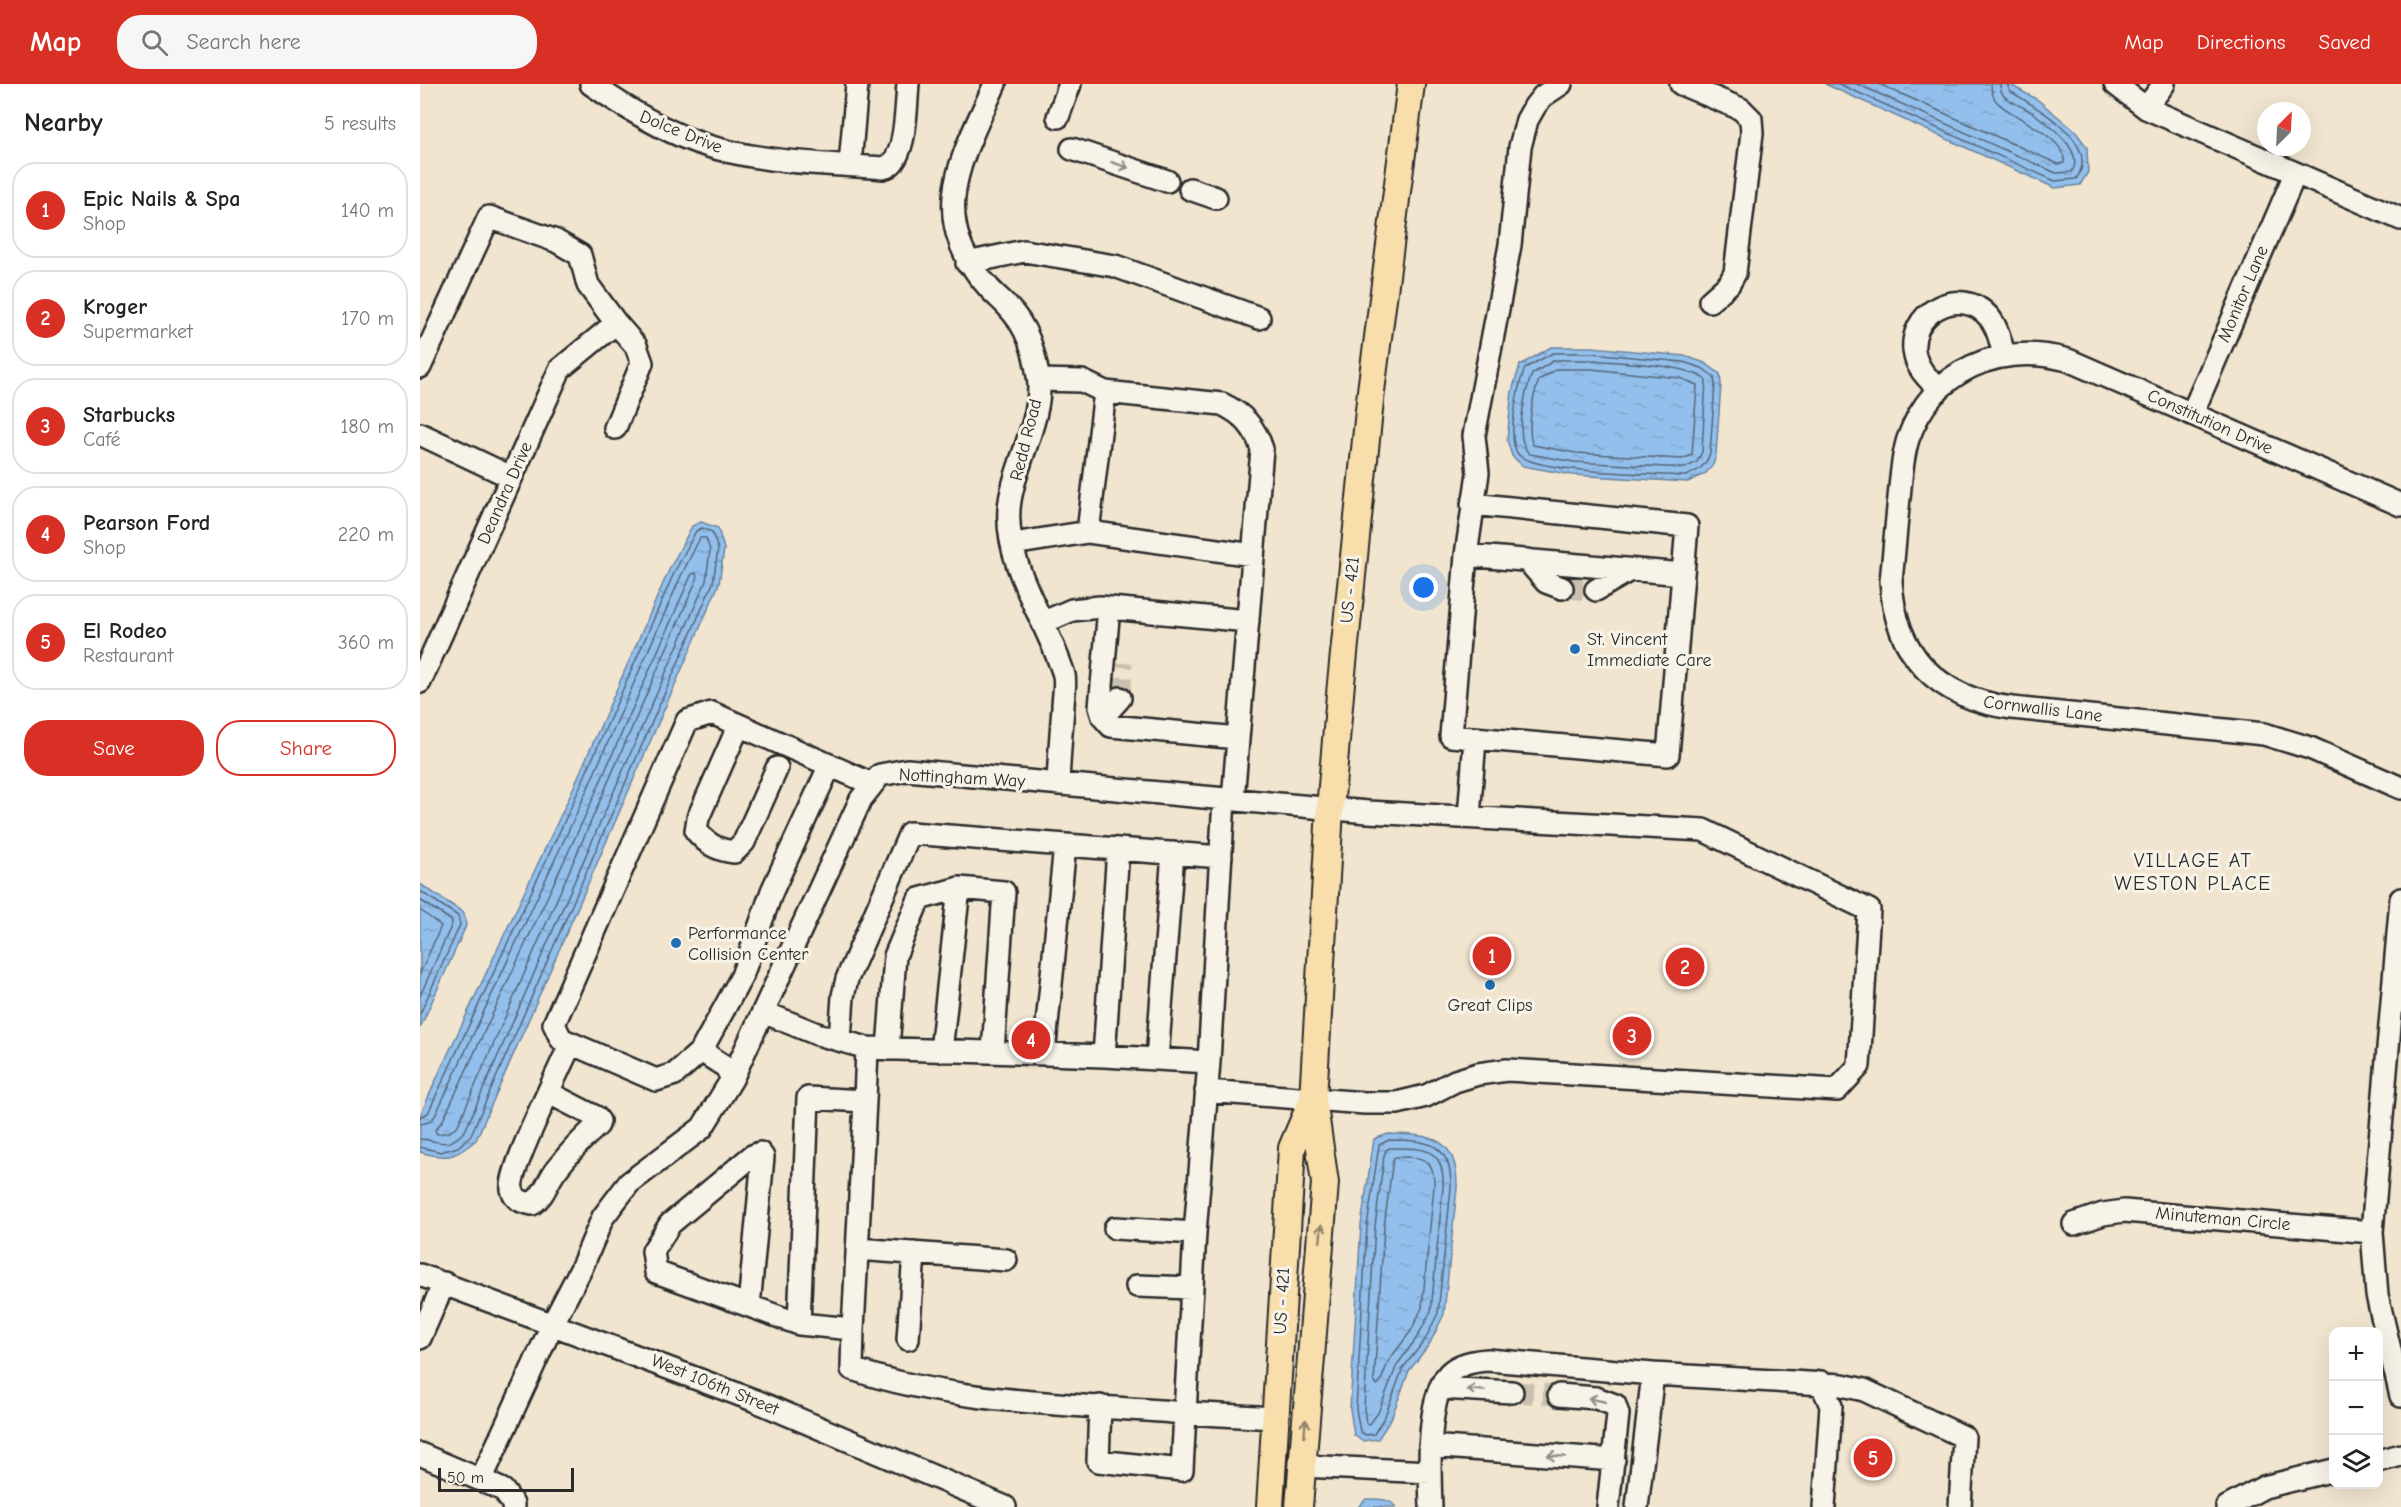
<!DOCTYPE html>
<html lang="en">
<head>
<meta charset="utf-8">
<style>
  body { margin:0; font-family:"Comic Neue",sans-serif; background:#f6f6f6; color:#222 }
  .controls { position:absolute; right:18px; bottom:18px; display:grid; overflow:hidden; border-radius:12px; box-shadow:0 6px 24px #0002 }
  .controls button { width:54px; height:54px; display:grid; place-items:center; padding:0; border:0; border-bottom:2px solid #e0e0e0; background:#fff; color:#222; font:30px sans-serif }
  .compass { position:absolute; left:1837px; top:18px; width:54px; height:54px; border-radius:50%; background:#fff; box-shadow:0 6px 24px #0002; rotate:24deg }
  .scale { position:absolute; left:18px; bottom:15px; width:136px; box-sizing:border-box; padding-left:6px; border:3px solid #2b2b2b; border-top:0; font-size:16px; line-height:21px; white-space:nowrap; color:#2b2b2b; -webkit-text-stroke:4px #f7f3e8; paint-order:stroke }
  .you { position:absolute; left:1004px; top:504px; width:21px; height:21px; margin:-15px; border:4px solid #fff; border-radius:50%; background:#1a73e8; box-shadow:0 0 0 9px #1a73e833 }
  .badge { display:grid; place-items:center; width:39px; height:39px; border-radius:50%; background:#d93025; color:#fff; font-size:20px; font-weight:700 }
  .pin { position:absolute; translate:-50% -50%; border:3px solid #fff; box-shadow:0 2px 6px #0006 }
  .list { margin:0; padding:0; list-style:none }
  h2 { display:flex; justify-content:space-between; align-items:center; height:78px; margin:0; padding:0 24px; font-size:26px }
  h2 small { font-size:20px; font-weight:400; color:#767676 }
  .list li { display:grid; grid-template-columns:39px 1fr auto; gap:18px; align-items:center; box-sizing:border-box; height:96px; margin:0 12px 12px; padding:0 12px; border:2px solid #e0e0e0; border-radius:24px }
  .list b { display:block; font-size:22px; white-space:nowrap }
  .list p { margin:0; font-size:20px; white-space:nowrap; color:#767676 }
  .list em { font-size:20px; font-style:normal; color:#767676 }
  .actions { display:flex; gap:12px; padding:18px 24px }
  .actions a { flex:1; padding:14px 0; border:2px solid #d93025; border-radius:24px; text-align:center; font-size:21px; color:#d93025 }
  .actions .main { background:#d93025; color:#fff }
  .icon { flex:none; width:33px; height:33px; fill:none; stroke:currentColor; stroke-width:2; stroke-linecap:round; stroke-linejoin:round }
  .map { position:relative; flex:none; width:1981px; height:1423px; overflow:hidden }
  header { display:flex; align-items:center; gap:36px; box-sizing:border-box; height:84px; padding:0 30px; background:#d93025; color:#fff }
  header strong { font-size:28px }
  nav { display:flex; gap:33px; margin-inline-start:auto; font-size:21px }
  .search { width:420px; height:54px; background:#f6f6f6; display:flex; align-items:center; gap:15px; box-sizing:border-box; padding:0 21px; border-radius:24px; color:#767676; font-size:22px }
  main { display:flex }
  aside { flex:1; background:#fff }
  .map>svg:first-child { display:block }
</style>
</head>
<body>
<header>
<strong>Map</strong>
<div class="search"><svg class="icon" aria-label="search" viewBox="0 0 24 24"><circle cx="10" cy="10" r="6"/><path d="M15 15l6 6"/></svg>Search here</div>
<nav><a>Map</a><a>Directions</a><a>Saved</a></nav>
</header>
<main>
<aside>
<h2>Nearby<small>5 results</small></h2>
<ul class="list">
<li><span class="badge">1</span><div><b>Epic Nails &amp; Spa</b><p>Shop</p></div><em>140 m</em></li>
<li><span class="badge">2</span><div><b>Kroger</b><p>Supermarket</p></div><em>170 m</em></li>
<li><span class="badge">3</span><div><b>Starbucks</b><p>Café</p></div><em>180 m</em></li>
<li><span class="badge">4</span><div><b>Pearson Ford</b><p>Shop</p></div><em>220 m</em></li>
<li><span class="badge">5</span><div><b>El Rodeo</b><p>Restaurant</p></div><em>360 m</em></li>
</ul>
<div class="actions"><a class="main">Save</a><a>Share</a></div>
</aside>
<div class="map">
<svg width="1981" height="1423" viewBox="0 0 1981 1423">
  <defs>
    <pattern id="water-ripples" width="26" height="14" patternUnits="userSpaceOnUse" patternTransform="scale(1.5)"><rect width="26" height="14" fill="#93bfec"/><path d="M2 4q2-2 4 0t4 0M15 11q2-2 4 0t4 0" fill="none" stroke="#7fa4cb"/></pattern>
  </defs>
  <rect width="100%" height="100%" fill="#f1e5d0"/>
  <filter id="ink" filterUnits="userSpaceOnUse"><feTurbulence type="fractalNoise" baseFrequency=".0167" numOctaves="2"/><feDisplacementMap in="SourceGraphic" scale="12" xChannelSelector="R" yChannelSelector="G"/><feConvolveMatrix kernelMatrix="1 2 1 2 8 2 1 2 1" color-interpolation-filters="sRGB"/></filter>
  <g filter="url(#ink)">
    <path fill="url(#water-ripples)" stroke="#69849f" stroke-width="1.5" d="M1405,0H1589L1618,16L1655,47L1667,63L1668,88L1660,101L1635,104Z
      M1131,263H1172L1265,272L1285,279L1300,290L1301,300L1296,371L1293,381L1286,389L1268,398L1153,391L1103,382L1092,372L1087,356L1092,307L1100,281Z
      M281,438L298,444L304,465L299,500L56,1056C35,1074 27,1076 0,1068V1032L19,989L147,718L249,486L272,442Z
      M0,800L44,829L46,842L0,944Z
      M968,1050C1011,1051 1038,1052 1037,1104L1024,1230L1010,1259L989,1287L971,1335L958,1355L942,1357L934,1351L930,1325L941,1141L954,1055Z
      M946,1415C956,1415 970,1414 976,1423H938Z"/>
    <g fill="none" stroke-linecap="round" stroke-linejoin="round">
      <path stroke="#556678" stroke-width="1.5" d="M1419,0L1635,97L1656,95C1683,58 1615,23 1590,7L1587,0
        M1437,0L1636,89L1652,88C1666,66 1626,38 1610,27C1602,22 1592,19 1585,13C1581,9 1580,5 1580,0
        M1459,0L1638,80L1644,79C1649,54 1591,33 1577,18C1572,12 1571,7 1571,0
        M1133,269H1172L1263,278L1282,284L1294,293L1295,300L1290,369C1286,382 1278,387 1266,392C1238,390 1113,389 1098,370C1086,354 1098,302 1105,284Z
        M1172,276C1201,279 1263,279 1286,296L1282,368L1277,378L1265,384L1154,378L1110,370C1093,357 1105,308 1112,290L1135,276Z
        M1171,285L1260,294L1277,301L1272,371L1262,375L1156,369L1113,361C1106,346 1113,311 1119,296L1137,285Z
        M276,489L277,495L38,1041L30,1048L17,1050L15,1046L23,1036L167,728L269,496L272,490Z
        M0,807L38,832L40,841L0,930
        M0,816L31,836L32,840L0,912
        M0,826L21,842L0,890
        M0,1033L8,1029L152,721L254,489L276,447L282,444L292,448L298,465L293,499L51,1051L38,1063L21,1068L0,1063
        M0,1040L9,1038L15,1032L159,724L261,492L280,454H286L290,466L286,497L45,1047C26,1066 22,1057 0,1055
        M969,1056C1007,1056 1032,1058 1031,1104L1018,1229L1005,1256L983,1284L965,1332L954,1350L945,1351L940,1347L936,1325L947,1142L959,1061Z
        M970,1064C1003,1064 1025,1063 1023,1103L1011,1227L998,1252L977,1281L958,1329L949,1341L946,1339L944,1324L955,1142L964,1072L966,1066Z
        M975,1073C1001,1073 1015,1072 1014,1103L1002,1224L991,1247L969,1276L960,1299L957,1301L954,1298L964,1143L973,1075Z"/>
      <path stroke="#c9c0af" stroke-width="21" stroke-dasharray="21 10" stroke-linecap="butt" d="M1142,504L1176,506
        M700,614L702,579
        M1092,1308L1139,1311"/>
      <g stroke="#2b2b2b" stroke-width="26">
        <path id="minor" d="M171,0C204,23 238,44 276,58C334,79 402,79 463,84C487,80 486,20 488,0
          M575,0C542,74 504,133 569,204C575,211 582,216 588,223C607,243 614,266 618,292C625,332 592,384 589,425C585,483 628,538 644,591C646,601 643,613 643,623C641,649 639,674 638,700
          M1261,0L1321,25L1331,35L1332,49L1315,189L1309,200L1290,217
          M1695,0L1726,24L1981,135
          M1726,24L1744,0
          M638,33L650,0
          M652,65L747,97
          M430,81L437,0
          M770,105L796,114
          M547,179L604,167L695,182L839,234
          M0,283L69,133L136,157L160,171L168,201L196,239L216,262L222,279L195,344
          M1519,306C1510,296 1498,286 1495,272C1485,230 1540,199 1569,233C1578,244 1581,259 1584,272
          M685,308L802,320C823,330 835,343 842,365L813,716
          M1772,330L1875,90
          M0,350L91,393
          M1052,420L1267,442L1248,671L1031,652L1046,471L1058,389L1054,352L1090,161L1100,63L1107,36L1115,22L1123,12L1141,0
          M1981,421L1648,276C1579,258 1513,285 1488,355C1482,374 1481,395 1479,414C1476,442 1474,469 1471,497C1475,572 1518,614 1592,624L1844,650L1890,664L1981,704
          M668,448L833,471
          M593,460L668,448L685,308L662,297L619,296
          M1046,471L1263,490
          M1107,476L1126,498L1142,504
          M1176,506L1210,486
          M689,524L680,623L683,633L691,642L818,654
          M622,539L652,526L680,523L828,537
          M0,598L140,285L196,239
          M683,633L700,614
          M319,641L278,734L276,747C287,760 297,766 314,768L324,758L357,684
          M1049,733L1055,655
          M1981,815L1952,1148L1957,1211L1981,1312
          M343,928L397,950L447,964L684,972L789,978
          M420,956L423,912L427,895L490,749L801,773
          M447,964L445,1017L388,1014L379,1240L433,1245L432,1285C536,1320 656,1320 765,1329L775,1149L789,978L804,715
          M468,965L475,872L499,815L539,804L584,808L573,968
          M281,967L322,892L352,807L410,681
          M521,967L539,804
          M624,970L645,761
          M684,972L698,765
          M737,975L753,769
          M312,995L306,983L281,967L255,990L236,996L141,955L134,940L267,637L292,629L452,700
          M129,1009L176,1033L179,1037L178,1041C162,1055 149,1069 136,1086C127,1098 125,1111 112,1120C102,1118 94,1116 92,1105C88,1088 141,982 151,959
          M1654,1140L1683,1130L1704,1127L1952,1148
          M695,1144L775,1149
          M437,1165L586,1176
          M0,1191L336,1317L585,1423
          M717,1202L772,1204
          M329,1222L343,1073L340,1069L332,1072L250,1140L233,1167L236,1188L379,1240
          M433,1245L445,1017
          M0,1254L24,1199
          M488,1255L494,1169
          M1401,1298L1411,1322L1404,1423
          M1020,1304L1092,1308
          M1139,1311L1176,1314L1195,1321L1198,1330L1188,1423
          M680,1322L678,1377L762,1386L765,1329L855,1334
          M1010,1362L1194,1376
          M0,1370L61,1396L133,1239L161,1185L183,1133L209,1099L282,1044L312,995L441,715L460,691L487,686L948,728L1283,746L1449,826L1439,982L1417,1006L1087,986L1058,990L1035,997L1006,1012L977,1019H945L786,1007
          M1958,1377L1981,1371
          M882,1382L1010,1388
          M61,1396L83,1406L93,1420V1423
          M1011,1423C1010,1390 1006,1321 1026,1293C1035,1280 1053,1277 1068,1276L1233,1290L1422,1301L1444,1306L1544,1353L1540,1423
          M1217,1423L1233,1290
          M1807,1423L1844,1403L1914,1386"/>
      </g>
      <g stroke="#2b2b2b" stroke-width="30">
        <path id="major" d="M850,1423L872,1064L893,1015
          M879,1423L905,1099L893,1015L910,725L921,599L951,307L991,0"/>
      </g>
      <use href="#minor" stroke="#f7f3e8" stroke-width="21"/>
      <use href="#major" stroke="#f8deab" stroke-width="26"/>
    </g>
    <defs><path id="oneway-shaft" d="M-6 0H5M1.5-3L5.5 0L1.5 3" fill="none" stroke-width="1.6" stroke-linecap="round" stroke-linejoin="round" transform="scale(1.5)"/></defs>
    <g stroke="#918f8a">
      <use href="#oneway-shaft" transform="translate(700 81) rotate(19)"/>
      <use href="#oneway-shaft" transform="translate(1056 1306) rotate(-177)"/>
      <use href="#oneway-shaft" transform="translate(1177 1316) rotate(-167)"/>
      <use href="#oneway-shaft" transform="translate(1136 1372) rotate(-176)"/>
    </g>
    <g stroke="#92846b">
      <use href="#oneway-shaft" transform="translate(901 1149) rotate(-85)"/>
      <use href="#oneway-shaft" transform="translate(885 1344) rotate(-85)"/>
    </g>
  </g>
  <g fill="#1f6fb2" stroke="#f7f3e8" stroke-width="2">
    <circle cx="1155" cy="565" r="6"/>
    <circle cx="256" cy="859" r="6"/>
    <circle cx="1070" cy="901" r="6"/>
  </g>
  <g text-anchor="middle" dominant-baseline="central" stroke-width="6" stroke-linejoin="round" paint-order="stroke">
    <g font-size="18" fill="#2b2b2b" stroke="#f7f3e8">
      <text transform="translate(261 48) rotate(22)">Dolce Drive</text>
      <text transform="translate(1823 210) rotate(-67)">Monitor Lane</text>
      <text transform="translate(1790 338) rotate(24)">Constitution Drive</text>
      <text transform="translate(606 356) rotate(-76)">Redd Road</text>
      <text transform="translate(85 409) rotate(-66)">Deandra Drive</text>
      <text transform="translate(930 506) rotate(-84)">US - 421</text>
      <text transform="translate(1623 625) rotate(7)">Cornwallis Lane</text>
      <text transform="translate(542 694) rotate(3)">Nottingham Way</text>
      <text transform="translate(1803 1135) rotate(5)">Minuteman Circle</text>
      <text transform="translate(862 1217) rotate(-87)">US - 421</text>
      <text transform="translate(295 1301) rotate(22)">West 106th Street</text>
    </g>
    <g font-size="18" fill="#2b2b2b" stroke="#f7f3e8" text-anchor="start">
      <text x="1167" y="555">St. Vincent<tspan x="1167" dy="21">Immediate Care</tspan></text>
      <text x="268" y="849">Performance<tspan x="268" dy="21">Collision Center</tspan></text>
      <text x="1070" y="921" text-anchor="middle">Great Clips</text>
    </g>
    <g font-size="20" letter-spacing="1.5" fill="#2b2b2b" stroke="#f7f3e8">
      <text x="1773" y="776">VILLAGE AT<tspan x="1773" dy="23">WESTON PLACE</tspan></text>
    </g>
  </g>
</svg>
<div class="controls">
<button>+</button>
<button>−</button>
<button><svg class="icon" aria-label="layers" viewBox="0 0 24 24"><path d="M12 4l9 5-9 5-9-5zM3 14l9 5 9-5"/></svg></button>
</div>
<svg class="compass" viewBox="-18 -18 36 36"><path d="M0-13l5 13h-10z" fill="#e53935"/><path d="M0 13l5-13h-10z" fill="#767676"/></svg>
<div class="scale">50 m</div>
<div class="you"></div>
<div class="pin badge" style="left:1072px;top:872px">1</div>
<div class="pin badge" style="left:1265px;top:883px">2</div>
<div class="pin badge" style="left:1212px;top:952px">3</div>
<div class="pin badge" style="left:611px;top:956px">4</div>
<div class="pin badge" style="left:1453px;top:1374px">5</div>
</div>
</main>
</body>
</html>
